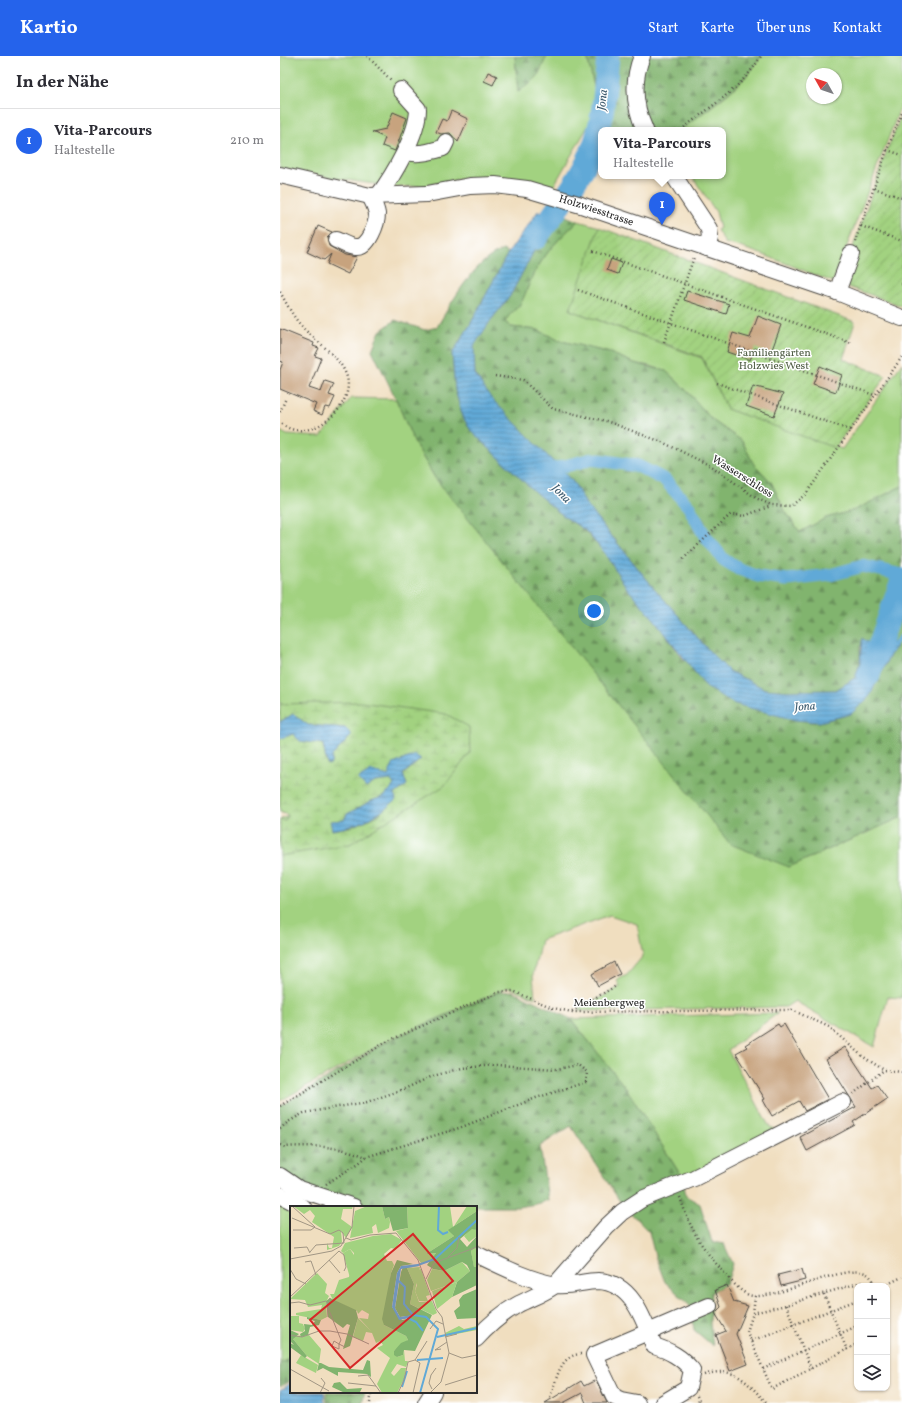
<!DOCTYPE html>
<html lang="de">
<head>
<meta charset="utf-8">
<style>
  body { margin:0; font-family:Vollkorn,serif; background:#f2f2f3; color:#2b2b33 }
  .controls { position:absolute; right:12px; bottom:12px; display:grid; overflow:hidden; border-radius:8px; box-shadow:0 1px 3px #0004 }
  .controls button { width:36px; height:36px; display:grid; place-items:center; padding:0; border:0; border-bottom:1px solid #e1e1e2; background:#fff; color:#2b2b33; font:20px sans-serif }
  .compass { position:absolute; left:526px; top:12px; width:36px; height:36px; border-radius:50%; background:#fff; box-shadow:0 1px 3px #0004; rotate:310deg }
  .you { position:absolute; left:314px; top:555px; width:14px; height:14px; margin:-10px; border:3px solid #fff; border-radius:50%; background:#1a73e8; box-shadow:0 0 0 6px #1a73e833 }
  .badge { display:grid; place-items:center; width:26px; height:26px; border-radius:50%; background:#2563eb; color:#fff; font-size:13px; font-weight:700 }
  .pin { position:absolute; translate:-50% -33px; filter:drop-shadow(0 1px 2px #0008) }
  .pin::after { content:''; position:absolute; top:21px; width:14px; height:12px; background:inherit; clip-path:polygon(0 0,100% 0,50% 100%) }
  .popup { position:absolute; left:318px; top:71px; width:128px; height:52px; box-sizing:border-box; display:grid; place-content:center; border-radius:8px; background:#fff; filter:drop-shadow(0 1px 3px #0005); font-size:13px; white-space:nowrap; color:#7c7c81 }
  .popup b { font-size:15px; color:#2b2b33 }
  .popup::after { content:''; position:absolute; left:50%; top:100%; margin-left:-8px; border:8px solid transparent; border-top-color:#fff }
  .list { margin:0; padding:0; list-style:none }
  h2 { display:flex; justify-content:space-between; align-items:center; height:52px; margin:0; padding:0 16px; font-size:17px }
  h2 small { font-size:13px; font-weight:400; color:#7c7c81 }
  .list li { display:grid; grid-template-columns:26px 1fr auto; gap:12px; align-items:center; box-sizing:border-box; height:64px; padding:0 16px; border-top:1px solid #e1e1e2 }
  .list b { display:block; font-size:15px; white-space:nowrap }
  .list p { margin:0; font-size:13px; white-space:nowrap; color:#7c7c81 }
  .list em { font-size:13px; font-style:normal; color:#7c7c81 }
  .icon { flex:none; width:22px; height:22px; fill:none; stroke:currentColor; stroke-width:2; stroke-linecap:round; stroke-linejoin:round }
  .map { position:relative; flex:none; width:622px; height:1347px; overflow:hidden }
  header { display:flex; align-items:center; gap:24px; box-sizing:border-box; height:56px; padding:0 20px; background:#2563eb; color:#fff }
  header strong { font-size:19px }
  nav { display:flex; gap:22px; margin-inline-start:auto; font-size:14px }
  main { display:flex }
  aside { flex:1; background:#fff }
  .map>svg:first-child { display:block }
</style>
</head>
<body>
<header>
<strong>Kartio</strong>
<nav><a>Start</a><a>Karte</a><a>Über uns</a><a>Kontakt</a></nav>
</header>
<main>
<aside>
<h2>In der Nähe<small></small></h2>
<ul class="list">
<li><span class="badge">1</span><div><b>Vita-Parcours</b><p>Haltestelle</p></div><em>210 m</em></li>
</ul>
</aside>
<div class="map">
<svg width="622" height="1347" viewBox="0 0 622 1347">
  <defs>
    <pattern id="forest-firs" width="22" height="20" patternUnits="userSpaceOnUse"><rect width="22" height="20" fill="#81b46e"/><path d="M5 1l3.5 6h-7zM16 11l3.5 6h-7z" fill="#6a935b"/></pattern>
    <pattern id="wetland-marsh" width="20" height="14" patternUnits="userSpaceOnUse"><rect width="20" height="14" fill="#a2d280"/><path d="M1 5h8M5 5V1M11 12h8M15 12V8" fill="none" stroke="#8cb46f"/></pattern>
    <pattern id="garden-furrows" width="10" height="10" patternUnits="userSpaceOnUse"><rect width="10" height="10" fill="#a2d280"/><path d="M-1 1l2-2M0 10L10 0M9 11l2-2" fill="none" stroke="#8cb46f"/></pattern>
    <pattern id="water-rules" width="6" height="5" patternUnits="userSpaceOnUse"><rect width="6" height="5" fill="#60a9d7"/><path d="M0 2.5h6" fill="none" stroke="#4f8aaf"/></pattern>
  </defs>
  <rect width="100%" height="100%" fill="#fff"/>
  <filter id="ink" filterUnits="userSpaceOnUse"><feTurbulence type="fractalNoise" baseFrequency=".025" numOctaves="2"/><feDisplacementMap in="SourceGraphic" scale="8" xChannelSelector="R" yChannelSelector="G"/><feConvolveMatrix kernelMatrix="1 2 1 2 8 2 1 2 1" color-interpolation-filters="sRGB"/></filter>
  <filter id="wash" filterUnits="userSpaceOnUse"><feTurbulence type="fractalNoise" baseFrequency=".012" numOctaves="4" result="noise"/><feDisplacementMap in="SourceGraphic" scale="16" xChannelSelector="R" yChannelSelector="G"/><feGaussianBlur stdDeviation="0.9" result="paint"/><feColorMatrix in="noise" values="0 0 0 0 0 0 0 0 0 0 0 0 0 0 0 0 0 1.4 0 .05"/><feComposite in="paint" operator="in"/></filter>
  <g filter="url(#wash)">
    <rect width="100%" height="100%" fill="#f0debf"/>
    <path fill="#a2d280" stroke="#667e56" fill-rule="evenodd" d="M0,0H235L238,36L257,21L267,0H307L319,51L273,131L237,123L188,122L142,130L116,131L52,122L0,112Z
      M481,0H622V47L553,226C518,213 482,196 445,187L437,174L440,172L436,156L412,120H443V74H401C429,51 463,32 481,0ZM532,18H556V42H532Z
      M298,165L320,171L290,254L422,302L447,353L562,393L622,307V430L575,454L546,462L520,476L505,455L491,426L473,407L462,385L432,364L408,336L386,315L370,310L354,307L330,297L278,284L258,274L231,271L225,266C229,257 237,254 242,245C246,236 249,227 253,219C266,196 279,182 298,165Z
      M71,342L116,343L134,386L155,422L509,811L622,761V942L608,941L594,991L515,945L506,951L299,955L301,952L340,931L337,924L347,919L363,900L357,868L330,859L261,884L253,919L255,942L229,931L107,985L0,1045V764L9,759L0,756V683L52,700L72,679L13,658L0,666V375L7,379L41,381Z
      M498,957L448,994L489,1070L497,1075L403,1123L348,1035L291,963Z
      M0,1141L11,1151V1300L0,1308Z"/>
    <path fill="url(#forest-firs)" stroke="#56704c" d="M235,0H267L257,21L238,36Z
      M307,0H481L471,15L453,33L401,74H324Z
      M283,159L298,165C279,182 266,196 253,219C249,227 246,237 242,245C237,254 229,257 225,266L231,271L258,274L278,284L330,297L354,307L386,315L408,336L432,364L462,385L473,407L491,426L505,455L520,476L546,462L575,454L622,430V761L509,811L450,788L155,422L134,386L116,343L92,294L100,275L115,264L145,274L157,271C172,246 194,204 223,194L228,197L190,269L172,298L175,334L183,361L191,375L257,438L285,461L304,474L323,495L347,532L374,563L403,603L515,664L539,666L571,658L600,620L610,599L617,590L613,586C605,590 597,591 589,587L580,590V607L575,622L556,634L507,635L485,633L449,615L431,597L374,532L307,450L294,427L210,342L195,317L193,290L211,264L230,240L255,193Z
      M233,935L291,963L348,1035L403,1123L406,1140L420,1148L432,1186L444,1188L453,1208L447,1227L431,1237L430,1268L433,1290L414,1274L410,1249L385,1226L375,1200L369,1176L341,1147L291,1070L260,1090L268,1144L256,1148L238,1151H26L0,1136V1050L108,985L219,936Z
      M11,1300V1324L0,1331V1308Z
      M46,1336H85L82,1347H47Z"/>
    <path fill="url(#wetland-marsh)" stroke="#667e56" fill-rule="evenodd" d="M80,646L166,658L189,671L190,697L164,730L70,788L0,800V764L5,765L8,759L0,756V683L13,678L20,685L43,688L47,709L52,700L72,679L65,672L28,669L13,658L0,666V648ZM141,703L123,719L127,729L115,738L99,759L70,771L52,774L51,765L64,764L67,758L91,745L105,740L114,729L112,724L95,726L86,732L79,723L108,720Z"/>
    <path fill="url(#garden-furrows)" stroke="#667e56" d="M622,57V250L560,228L607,94Z
      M319,171L575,266L563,303L606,320L555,392L447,353L422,301L290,254Z"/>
    <path fill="url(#water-rules)" stroke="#466a81" d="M258,155L283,159L255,193L230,240L211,264L194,290L195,318L211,342L294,427L307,450L374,532L431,597L449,615L485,633L507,635L556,634L575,622L580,607L582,582C592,590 601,592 613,586L617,590L610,599L589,641L571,658L539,666L515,664L455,648L427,632L374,563L347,532L323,495L305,474L285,461L257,438L191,375L183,361L175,334L172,298L190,269L228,197Z
      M13,658L28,669L65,672L72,679L52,700L51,708L47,709L43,688L20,685L13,678L0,683V666Z
      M135,699L141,703L123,718L127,729L115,738L116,744C95,762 78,770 52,774L50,765L64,764L67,758L91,745L105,740L114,729L111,724L95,726L86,732L78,723L91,715L108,720L113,708Z
      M11,1327V1336H44L45,1347H0V1335Z"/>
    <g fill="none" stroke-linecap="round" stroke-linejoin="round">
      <path stroke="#60a9d7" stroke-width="4" d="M615,588L622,579"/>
      <path stroke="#60a9d7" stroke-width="13" d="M262,416L312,403L358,410L385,424L409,451L425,480L444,504L459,513L478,520L507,524L550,519L583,510L622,519"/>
      <path stroke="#60a9d7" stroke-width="23" d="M256,182C276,154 299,126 312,94C324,64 325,31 328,0
        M589,619L622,524"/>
    </g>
    <g id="blocks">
      <path fill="#c7a37e" d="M208,16L217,20L213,29L204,25Z
        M171,55L188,63L178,86L170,77L161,78L156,76L162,63L167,65Z
        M113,56L127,62L115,95L102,90L105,82L92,76L106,73Z
        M38,170L52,176L47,181L49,190L65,199L77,201L68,218L47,208L51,198L44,204L27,196Z
        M331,203L342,207L338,218L327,214Z
        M407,235L449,248L446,258L404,244Z
        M478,260L501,269L490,299L475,292L470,304L447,296L453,277L470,282Z
        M0,273L34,287L33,290L39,292L35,300L41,302L29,332L41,336L45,325L54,328L49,339L55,341L50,352L45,351L42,359L33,355L36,348L0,333V314L3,306L0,305Z
        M540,310L562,319L556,336L533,328Z
        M473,330L503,338L494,360L466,350Z
        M334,906L340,918L318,930L312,918Z
        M498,968L500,971L504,968L548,1043L525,1055L519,1045L492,1060L483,1044L485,1043L456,997L467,991L465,989Z
        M565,991L592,1032L597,1029L607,1043L573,1066L575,1069L527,1095L520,1081L576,1051L546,1003Z
        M522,1213L525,1224L501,1230L498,1219Z
        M447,1229L454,1246L468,1250L456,1278L468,1308L450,1315L436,1279L446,1275L435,1257L441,1251L435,1234Z
        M316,1324L327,1347H306L302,1337L283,1347H265L301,1325L304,1330Z"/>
    </g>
  </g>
  <g filter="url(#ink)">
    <use href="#blocks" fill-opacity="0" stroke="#494641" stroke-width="1"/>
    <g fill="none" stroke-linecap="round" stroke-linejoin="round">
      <g stroke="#494641" stroke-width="18">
        <g id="minor">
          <path d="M362,0C352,25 354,50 365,74"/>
          <path d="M125,96C139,99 149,96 163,92L166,86"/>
          <path id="s1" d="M0,119L90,140L147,138L190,130L215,129L247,133L301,149L557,236L622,262"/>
          <path d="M394,120L429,173L430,182L427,192"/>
          <path d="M98,140C113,120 138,78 138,53L121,34"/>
          <path d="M56,184C62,186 70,192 77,191C88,191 97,168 97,158C96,151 93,146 90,140"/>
          <path d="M557,236L571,198"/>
          <path d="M0,1120L19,1133L74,1151"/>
          <path d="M0,1139L23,1151"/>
          <path d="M196,1198C221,1210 248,1224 276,1229C290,1231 304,1225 318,1225C352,1226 364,1264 374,1290C390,1295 401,1301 412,1314L408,1332L383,1347"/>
          <path d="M196,1283C208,1270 221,1258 237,1249C250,1242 263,1238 275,1229L326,1171L342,1156L362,1143L414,1122L563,1046"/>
          <path d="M146,1347L153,1336"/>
          <path d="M357,1347L341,1344L334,1341L314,1299L429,1250"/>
        </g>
      </g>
      <path stroke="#494641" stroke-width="2.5" stroke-dasharray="1 3" stroke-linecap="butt" d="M87,0L112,25
        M401,74C429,51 463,32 481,0
        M607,94L622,99
        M594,132L622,142
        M581,170L622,185
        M575,186L607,94L622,57
        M313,195L571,287
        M621,228H622
        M298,234L594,339
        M0,236C7,248 13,261 23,272C35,284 58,300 65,316C81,348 27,393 0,366
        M384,286L414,201
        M215,320L243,324L273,353L326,365L382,386L433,411L476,442L491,449L511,450L526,438L622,301
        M437,327L570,374
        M0,356L6,342
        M403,503L451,458L464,460L491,450
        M292,955L336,930
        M573,1038L604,1014
        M0,1050L108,985L219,936L233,935L273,952L292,956L512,954L549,971L582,1000L604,1014L622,1016
        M0,1073L8,1066L24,1057L87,1046L124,1033L153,1020L182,1012L216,1009L277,1013L298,1009L307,1016L306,1026L256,1042L179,1072L86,1101L79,1107L46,1128
        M0,1089L5,1091C33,1089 60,1090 86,1101
        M400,1141C411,1176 423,1194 448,1221C453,1227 461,1236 469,1239C493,1247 567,1205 587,1218C591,1220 594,1227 597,1230
        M604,1230L622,1221
        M544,1238L567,1294
        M475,1240L473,1257L467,1276L492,1333L577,1288
        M506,1249L531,1313
        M473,1257L506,1249L582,1226L584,1230
        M471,1285L577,1244
        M483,1313L577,1270
        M424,1319C456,1309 466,1326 487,1347
        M417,1340L420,1347
        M270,1341C277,1324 279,1298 302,1298
        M90,1347L92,1336"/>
      <use href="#minor" stroke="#fff" stroke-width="16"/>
    </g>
  </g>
  <g text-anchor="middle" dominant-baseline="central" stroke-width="3" stroke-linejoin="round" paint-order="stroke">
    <g font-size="11" fill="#2b2b2b" stroke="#fff">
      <text stroke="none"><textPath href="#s1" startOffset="323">Holzwiesstrasse</textPath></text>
      <text transform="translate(462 421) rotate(32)">Wasserschloss</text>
      <text x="329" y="947">Meienbergweg</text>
    </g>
    <g font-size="11" fill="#4f5d44" stroke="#fff">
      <text x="494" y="297">Familiengärten<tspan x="494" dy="13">Holzwies West</tspan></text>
    </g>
    <g font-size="12" font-style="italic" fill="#405d70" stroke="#fff">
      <text transform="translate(323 44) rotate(-83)">Jona</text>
      <text transform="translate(281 438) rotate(46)">Jona</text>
      <text transform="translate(525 651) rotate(-4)">Jona</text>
    </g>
  </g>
  <g transform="translate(10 1150)">
    <rect width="187" height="187" fill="#f0debf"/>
    <path d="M3,0H63L62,3H53L51,13L62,21L56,32L51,25L52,36L49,40L37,44V37L39,42H42L44,31L22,16L25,10L20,4L14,8ZM77,0H92L95,13L99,11L100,16L99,22L88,27L86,18L82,21L83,27L60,32L65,5ZM117,0H160L163,21L159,24L164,30L136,48L146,47L140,56L131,57L106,25L118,22ZM177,0H187V5L164,20ZM182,22L187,24V30L179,36L174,30ZM101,28L112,34L105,43L101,42L94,48L97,55H102L104,59L101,67L94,119L116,130L118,134L104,145L107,151L113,149L114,144L115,155H118L116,161L107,158L101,167L104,170L111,162H116L114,173L107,187H92L87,178L100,152L87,142L93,139L90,135L86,137L82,127L76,126L73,135L63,131L68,112L81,125L69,112L78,113L79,108L72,104L68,108L67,105L43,94L40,88H44L49,74L59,71L64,58V47L60,43L53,47L51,45L55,37L83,30ZM187,40V61L184,62L181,45ZM172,56L180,65L167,76L141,85L137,74L142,63L154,65ZM130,61L125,85L129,96L142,95L147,107L143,109L120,98L124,78L117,62ZM27,67L37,78L35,87L39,90L36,96L37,111L31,114L6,109V107L31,103L32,99L18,101L15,94L0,93ZM0,110H9V117L13,118L15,123L13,126L0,124ZM187,115V124L156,130L155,127L169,120L174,123L187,120ZM19,129L31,143L29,158L17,150L3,133L4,130ZM11,149L28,159L26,167L6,157Z" fill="#a2d280"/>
    <path d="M92,0H117L118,22L103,25L99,11L95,13ZM187,5V24L182,23L170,33L177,41L187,30V40L181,45L184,61H187V79L162,91L167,76L180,65L177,59L172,56L154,65L143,63L137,59L146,47L136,48L164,30L158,24ZM107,54L123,58L111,60L107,67L102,101L112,114L117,113L116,110L110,111L105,102L111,66L113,61L129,60L117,62L124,78L120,98L142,109L125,145L114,144L113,149L107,151L104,149V145L111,137L118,134L116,130L94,119L92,113L101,67ZM187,83V112L167,113L164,105L170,100L169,94L173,89ZM40,92L66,104L68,112L60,140L53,143L60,119L57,118L53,122L38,111L36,95ZM17,111L31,114L29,119L20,121L18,129L11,131L10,128L15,125L14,118L22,119L25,115L17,113ZM0,124L9,128L3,133L17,150L15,152L0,141V137L4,139L0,135ZM77,154L80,155L81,171L77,168L48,166V170L33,162L27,165L29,157H31L39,161L73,164ZM50,176L57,183L72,182L70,186L55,187L42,181L44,177Z" fill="#81b46e"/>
    <path d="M60,43L66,52L64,56L65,60L79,75L84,83L82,87L68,84L62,79L53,47Z" fill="#a2d280"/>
    <path d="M131,63L140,89L136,90L138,95H129L125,85L127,79L122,66ZM167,76L162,91L147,103L142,85Z" fill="#a2d280"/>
    <path d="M128,58L129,60L111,63L105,102L110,111L116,110L118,112L109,114L102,101L107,67L111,60Z" fill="#60a9d7"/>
    <path fill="none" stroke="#60a9d7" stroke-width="2" d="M149,0L148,24L153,28L158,26M128,59L145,53L187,14M109,75L115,81L114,98L123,109M114,112L123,109L136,111L148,123L130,187M118,112L126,116L133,125M147,131L187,122M127,154L153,152M112,181L117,165"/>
    <path fill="none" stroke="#a19684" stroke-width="1" d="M2,0L25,21L21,24H3M2,12L40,28L49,24L53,27L54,37L26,39L20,46M56,32L61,34L80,29L106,27L128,54L146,103L152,111L159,147L151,176M4,42L17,41L20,47M49,45L54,49L56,61L54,65M158,51L167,42L169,31M0,53L42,45L51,40L62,21L64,0M39,54L50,67M15,56L21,55L26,69M0,63L6,73L16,78M136,73L144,57L187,41M0,91L49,45M40,92L38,102L51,134L49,138V143L42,140L44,135L49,138L55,141M37,95L38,111M0,97L9,96L20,99L36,95M140,123L146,115L153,118M0,129L12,131L29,125H40L57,128L79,138M155,131L167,128M151,143L145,144L157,136M159,147L172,152L187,149M125,154L137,135M0,163L39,185M68,170L78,169L91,187M58,177L86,180M155,179L187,169M142,183L139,177L141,169L146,162M30,187L35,177L31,172M108,187L114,174L118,156L125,154L130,157L123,187M140,187L151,176"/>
    <path fill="#d62828" fill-opacity="0.15" stroke="#d62828" stroke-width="2" d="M123,28L163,75L60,162L20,114Z"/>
    <rect width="187" height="187" fill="none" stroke="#2b2b2b" stroke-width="2"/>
  </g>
</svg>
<div class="controls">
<button>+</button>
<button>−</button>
<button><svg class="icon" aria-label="layers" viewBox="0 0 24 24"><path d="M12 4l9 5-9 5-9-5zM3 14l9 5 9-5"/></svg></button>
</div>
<svg class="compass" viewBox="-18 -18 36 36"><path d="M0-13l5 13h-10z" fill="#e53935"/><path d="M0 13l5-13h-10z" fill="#7c7c81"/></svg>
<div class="you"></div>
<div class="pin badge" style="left:382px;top:169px">1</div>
<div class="popup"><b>Vita-Parcours</b>Haltestelle</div>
</div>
</main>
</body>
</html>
